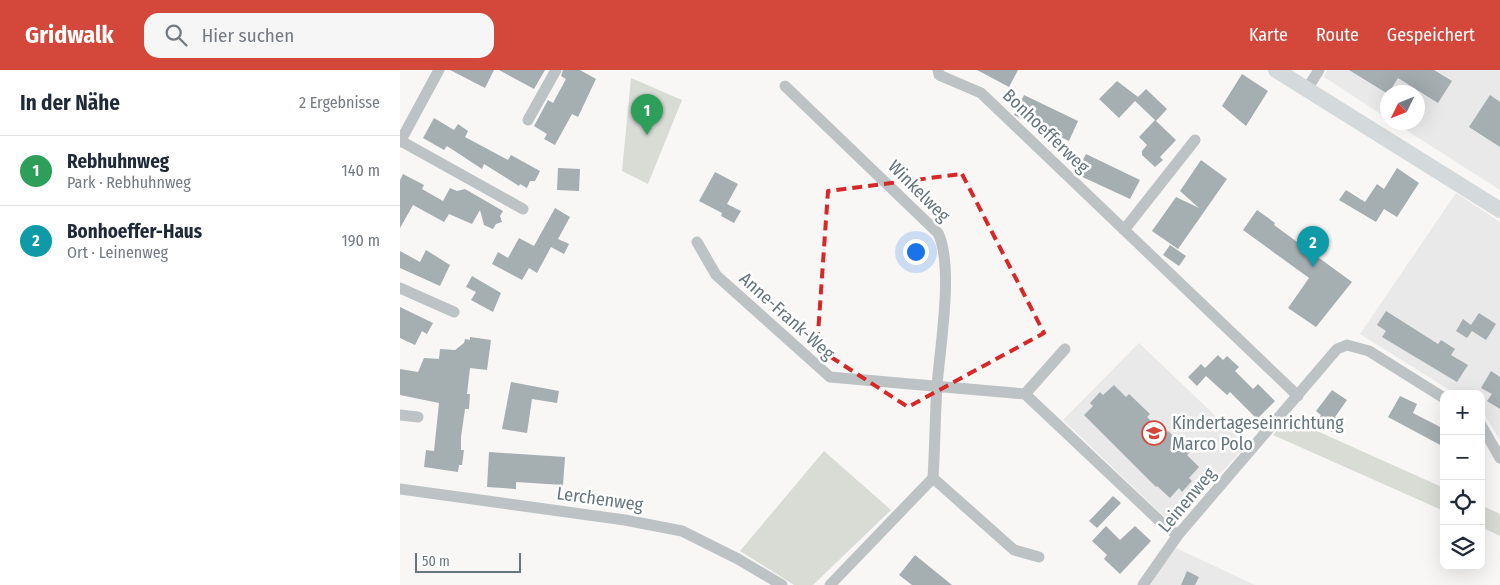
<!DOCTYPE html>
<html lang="de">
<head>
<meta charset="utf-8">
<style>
  body { margin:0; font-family:"Fira Sans Condensed",sans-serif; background:#f6f6f7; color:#1f2937 }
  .controls { position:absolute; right:15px; bottom:15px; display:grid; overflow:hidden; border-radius:10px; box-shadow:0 5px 20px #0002 }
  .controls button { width:45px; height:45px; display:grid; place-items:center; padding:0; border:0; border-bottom:1px solid #e0e1e3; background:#fff; color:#1f2937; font:25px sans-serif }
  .compass { position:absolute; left:980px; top:15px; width:45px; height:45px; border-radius:50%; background:#fff; box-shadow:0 5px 20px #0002; rotate:227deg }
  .scale { position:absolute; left:15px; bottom:12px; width:106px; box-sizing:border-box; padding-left:5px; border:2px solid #66767d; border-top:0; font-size:14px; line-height:18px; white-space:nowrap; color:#66767d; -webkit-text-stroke:4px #fff; paint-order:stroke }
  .you { position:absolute; left:515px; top:181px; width:18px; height:18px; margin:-12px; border:4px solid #fff; border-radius:50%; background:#1a73e8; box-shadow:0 0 0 8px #1a73e833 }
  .badge { display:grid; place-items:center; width:32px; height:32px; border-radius:50%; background:#d3483a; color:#fff; font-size:16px; font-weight:700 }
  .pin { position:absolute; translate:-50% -41px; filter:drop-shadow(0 1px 2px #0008) }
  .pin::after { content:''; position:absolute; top:26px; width:18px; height:15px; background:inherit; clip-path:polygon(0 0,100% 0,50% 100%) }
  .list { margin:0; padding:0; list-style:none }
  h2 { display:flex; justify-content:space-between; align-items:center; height:65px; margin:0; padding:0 20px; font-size:21px }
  h2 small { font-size:16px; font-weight:400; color:#747a83 }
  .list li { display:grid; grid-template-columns:32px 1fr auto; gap:15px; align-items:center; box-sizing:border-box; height:70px; padding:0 20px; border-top:1px solid #e0e1e3 }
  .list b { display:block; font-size:19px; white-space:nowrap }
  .list p { margin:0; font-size:16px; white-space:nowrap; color:#747a83 }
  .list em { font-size:16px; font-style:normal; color:#747a83 }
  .icon { flex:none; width:28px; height:28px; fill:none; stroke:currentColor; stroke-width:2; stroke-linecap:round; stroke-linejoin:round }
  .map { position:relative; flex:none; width:1100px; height:515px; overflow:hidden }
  header { display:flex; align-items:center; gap:30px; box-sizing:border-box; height:70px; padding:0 25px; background:#d3483a; color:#fff }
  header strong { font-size:24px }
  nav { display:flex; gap:28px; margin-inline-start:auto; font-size:18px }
  .search { width:350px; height:45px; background:#f6f6f7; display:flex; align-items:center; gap:12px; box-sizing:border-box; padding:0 18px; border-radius:15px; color:#747a83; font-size:19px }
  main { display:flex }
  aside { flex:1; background:#fff }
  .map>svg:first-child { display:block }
</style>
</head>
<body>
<header>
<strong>Gridwalk</strong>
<div class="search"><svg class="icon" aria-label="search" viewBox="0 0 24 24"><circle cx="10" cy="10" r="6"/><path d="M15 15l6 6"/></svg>Hier suchen</div>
<nav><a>Karte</a><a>Route</a><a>Gespeichert</a></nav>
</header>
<main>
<aside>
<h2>In der Nähe<small>2 Ergebnisse</small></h2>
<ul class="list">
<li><span class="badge" style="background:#2e9e5b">1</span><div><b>Rebhuhnweg</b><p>Park · Rebhuhnweg</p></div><em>140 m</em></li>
<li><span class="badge" style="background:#0f9aa8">2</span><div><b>Bonhoeffer-Haus</b><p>Ort · Leinenweg</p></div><em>190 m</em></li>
</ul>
</aside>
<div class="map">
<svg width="1100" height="515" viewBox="0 0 1100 515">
  <rect width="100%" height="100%" fill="#f8f7f5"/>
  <path fill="#e8e9e8" d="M927,0H1100V120L995,53L1018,52V22H988L987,48L924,7Z
    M1056,123L1100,152V370L1081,339V324H1056L960,264Z
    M739,273L846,375L774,456L663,350Z
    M776,478L855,515H750Z"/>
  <path fill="#d8dcd5" d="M231,8L282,30L248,114L222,101Z
    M888,348L1044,418V441L873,365Z
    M424,381L491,440L413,515H394L340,481Z
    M1081,435L1100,444V466L1081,457Z"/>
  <path fill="#a5aeb1" d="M50,0H94L85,18Z
    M99,0H145L134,19Z
    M163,0H180L196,9L178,47L172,44L155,75L144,69L147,64L134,56L148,30L153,33L166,9L161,6Z
    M577,0H618L609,17Z
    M949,0H1034L1052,11L1038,33L998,8L988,24Z
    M842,4L868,21L846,56L822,36Z
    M717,11L738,27L746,19L767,39L756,51L776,70L760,87L763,90L755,97L742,85V81L747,75L739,67L755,50L735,31L719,48L699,29Z
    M624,25L678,51L669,71L614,45Z
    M1090,25L1100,32V77L1069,57Z
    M34,48L54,60L58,54L68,61L65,67L108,90L111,85L140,101L135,111H130L127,118L120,114L119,116L84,94L82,99L47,76L44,80L23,68Z
    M686,84L740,110L730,129L676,104Z
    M801,90L827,109L778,179L752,161L776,127L799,138L780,121Z
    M158,98L180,99L179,121L157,120Z
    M997,98L1019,113L997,147L984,139L976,152L939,130L946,120L965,132L977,114L984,119Z
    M315,102L338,114L327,134L341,141L334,153L321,146L322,143L299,131Z
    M3,104L24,115L22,119L43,131L50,118L57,121L65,119L103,141L100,146L102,152L96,154L93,159L84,155L80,140L72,154L49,144L44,152L13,135L0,158V110Z
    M155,138L170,147L158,169L169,174L164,184L151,177L137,203L129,198L122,210L92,194L98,182L108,188L119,168L134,176Z
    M857,140L875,153L874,155L952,212L916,257L888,238L909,208L843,160Z
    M770,175L786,186L779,196L763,185Z
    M26,180L50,195L40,216L0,198V181L20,192Z
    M72,206L101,223L93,242L71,230L76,222L66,217Z
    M0,237L33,253L27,264L22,261L15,275L0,268Z
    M986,241L1038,274L1041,270L1055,279L1051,285L1068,295L1057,312L982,267L986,261L977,255Z
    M1079,243L1096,254L1086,270L1072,261L1067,268L1056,261L1063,249L1071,255Z
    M70,267L91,270L87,300L70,298L67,324H70L69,339H65L61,367V380H64L62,395H59L58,402L24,397L26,380L34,381L39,333L0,325V299L18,302L24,288L39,289L40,279L55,280L64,273L65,269L70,270Z
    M818,285L823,290L827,286L839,297L835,301L853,319L858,314L875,331L857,349L830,322L827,325L806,306L797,316L788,307L801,294L805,298Z
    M1091,301L1100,307V339L1087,331L1092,324L1081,318Z
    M111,312L159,321L157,333L132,329L127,363L102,359Z
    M714,315L726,327L729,324L750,344L747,347L765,365L768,361L790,382L787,385L799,397L789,408L792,411L782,422L779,418L770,428L757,416L756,417L684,345L693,336L690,333L700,322L703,325Z
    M932,320L947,330L935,347L940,351L932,362L915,354L921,345L916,341Z
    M1000,326L1017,334L1013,343L1044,359V377L988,347Z
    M89,382L165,387L163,415L116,412V419L87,417Z
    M713,426L721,433L697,458L689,451Z
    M706,456L720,470L735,456L751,471L720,504L704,489L707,485L692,471Z
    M515,485L552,515H512L499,505Z
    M787,501L799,507L795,515H781Z"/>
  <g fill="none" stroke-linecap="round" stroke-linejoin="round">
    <path stroke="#bdc2c4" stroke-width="11" d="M538,0L539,5L581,23L898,326
      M385,16L538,163C554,196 540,277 537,316C535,346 535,377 533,408L614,480L639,487
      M907,19L919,0
      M128,50L156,0
      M1,71L123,139
      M0,72L39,0
      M724,160L795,70
      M297,172L316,205L430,307L625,324L765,456L778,465
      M0,218L54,242
      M625,324L665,279
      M0,345L18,347
      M1081,355L1100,388
      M0,419L225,450L282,461L338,489L382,515
      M430,515L533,408
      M743,515L778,465L937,279L947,275L969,281L1044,328"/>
    <path stroke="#d4d9db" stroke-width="16" d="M876,0L1100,140"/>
  </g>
  <path fill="none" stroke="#d62828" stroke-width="4" stroke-dasharray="10 6" stroke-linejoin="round" d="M562,104L644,263L508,337L417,278L428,121Z"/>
  <defs>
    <g id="school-ring" transform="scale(1.25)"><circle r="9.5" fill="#fff" stroke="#d3483a" stroke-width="1.5"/><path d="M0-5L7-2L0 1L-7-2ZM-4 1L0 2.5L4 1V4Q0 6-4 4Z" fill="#d3483a"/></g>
  </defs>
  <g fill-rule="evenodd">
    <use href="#school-ring" x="754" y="363"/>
  </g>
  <g text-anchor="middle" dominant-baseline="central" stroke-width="5" stroke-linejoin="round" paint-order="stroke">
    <g font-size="18" fill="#66767d" stroke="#fff">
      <text transform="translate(646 61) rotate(44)">Bonhoefferweg</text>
      <text transform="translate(519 121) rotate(45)">Winkelweg</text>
      <text transform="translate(387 246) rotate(42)">Anne-Frank-Weg</text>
      <text transform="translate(200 429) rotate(8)">Lerchenweg</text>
      <text transform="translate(787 430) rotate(-50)">Leinenweg</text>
    </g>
    <g font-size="18" fill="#66767d" stroke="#fff" text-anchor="start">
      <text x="772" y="353">Kindertageseinrichtung<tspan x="772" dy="21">Marco Polo</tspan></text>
    </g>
  </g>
</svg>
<div class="controls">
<button>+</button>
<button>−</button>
<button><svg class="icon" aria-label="locate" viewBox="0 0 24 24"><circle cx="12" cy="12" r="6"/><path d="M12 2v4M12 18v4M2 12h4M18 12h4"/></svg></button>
<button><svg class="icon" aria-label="layers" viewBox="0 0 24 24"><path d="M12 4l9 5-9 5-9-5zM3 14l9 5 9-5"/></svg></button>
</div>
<svg class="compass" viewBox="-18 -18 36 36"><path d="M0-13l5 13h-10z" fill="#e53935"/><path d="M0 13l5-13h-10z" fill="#747a83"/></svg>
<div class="scale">50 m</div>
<div class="you"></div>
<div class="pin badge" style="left:247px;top:65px;background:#2e9e5b">1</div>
<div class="pin badge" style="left:913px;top:197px;background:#0f9aa8">2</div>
</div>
</main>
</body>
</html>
